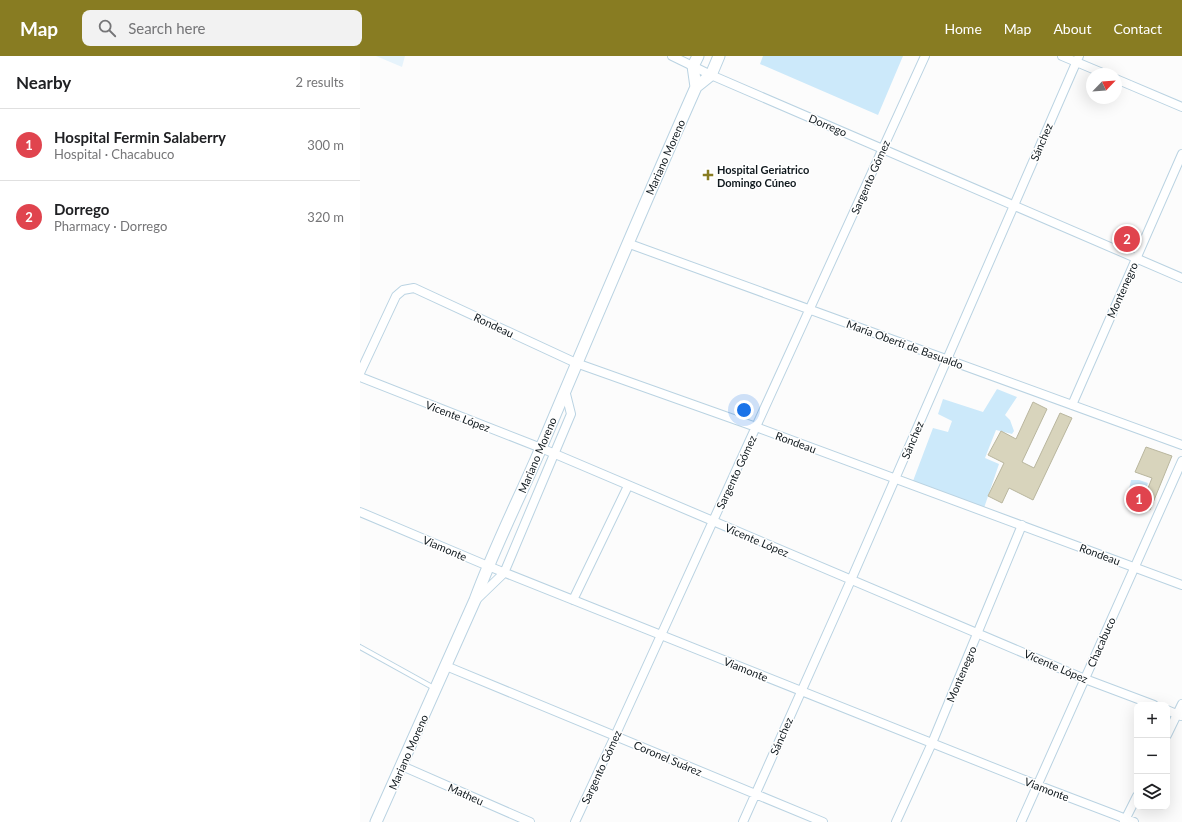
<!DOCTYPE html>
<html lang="en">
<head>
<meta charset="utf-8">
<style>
  body { margin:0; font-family:Lato,sans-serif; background:#f2f2f2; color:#202124 }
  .controls { position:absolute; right:12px; bottom:12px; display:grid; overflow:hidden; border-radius:8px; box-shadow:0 4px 16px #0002 }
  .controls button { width:36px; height:36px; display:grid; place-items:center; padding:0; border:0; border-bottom:1px solid #e0e0e0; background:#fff; color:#202124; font:20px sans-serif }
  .compass { position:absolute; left:726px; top:12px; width:36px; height:36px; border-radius:50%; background:#fff; box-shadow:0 4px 16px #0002; rotate:65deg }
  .you { position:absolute; left:384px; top:354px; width:14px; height:14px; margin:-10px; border:3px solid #fff; border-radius:50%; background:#1a73e8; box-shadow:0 0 0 6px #1a73e833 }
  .badge { display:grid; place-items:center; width:26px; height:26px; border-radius:50%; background:#887c22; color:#fff; font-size:13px; font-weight:700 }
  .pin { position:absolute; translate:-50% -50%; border:2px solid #fff; box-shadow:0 1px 4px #0006 }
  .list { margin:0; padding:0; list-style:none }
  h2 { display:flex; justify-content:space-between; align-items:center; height:52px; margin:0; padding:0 16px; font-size:17px }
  h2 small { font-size:13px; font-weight:400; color:#757577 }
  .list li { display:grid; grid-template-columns:26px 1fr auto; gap:12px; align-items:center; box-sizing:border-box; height:72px; padding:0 16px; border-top:1px solid #e0e0e0 }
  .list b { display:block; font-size:15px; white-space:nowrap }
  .list p { margin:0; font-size:13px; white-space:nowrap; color:#757577 }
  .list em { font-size:13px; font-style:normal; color:#757577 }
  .icon { flex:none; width:22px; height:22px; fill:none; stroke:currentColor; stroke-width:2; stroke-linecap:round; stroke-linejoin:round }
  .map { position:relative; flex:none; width:822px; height:766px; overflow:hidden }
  header { display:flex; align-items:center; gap:24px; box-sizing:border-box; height:56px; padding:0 20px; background:#887c22; color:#fff }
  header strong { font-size:19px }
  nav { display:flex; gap:22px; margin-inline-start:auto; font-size:14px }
  .search { width:280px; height:36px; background:#f2f2f2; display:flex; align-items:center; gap:10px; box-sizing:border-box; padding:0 14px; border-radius:8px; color:#757577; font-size:15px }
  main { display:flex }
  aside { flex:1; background:#fff }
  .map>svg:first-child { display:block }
</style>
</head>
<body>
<header>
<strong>Map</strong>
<div class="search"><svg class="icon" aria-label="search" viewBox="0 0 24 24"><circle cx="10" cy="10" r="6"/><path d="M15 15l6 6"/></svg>Search here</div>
<nav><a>Home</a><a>Map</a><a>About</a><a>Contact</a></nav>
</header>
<main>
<aside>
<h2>Nearby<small>2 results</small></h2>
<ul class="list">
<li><span class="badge" style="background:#e0444e">1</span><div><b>Hospital Fermin Salaberry</b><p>Hospital · Chacabuco</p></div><em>300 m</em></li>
<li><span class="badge" style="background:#e0444e">2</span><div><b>Dorrego</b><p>Pharmacy · Dorrego</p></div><em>320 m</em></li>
</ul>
</aside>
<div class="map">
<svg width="822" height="766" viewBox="0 0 822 766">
  <rect width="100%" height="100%" fill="#fcfcfc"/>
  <path fill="#e6f3fb" d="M16,0H45L42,11Z"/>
  <path fill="#cce9fa" d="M403,0H543L518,59L400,8Z
    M637,333L657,341L645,359L650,364L654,375L652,378L636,374L625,402L639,408L624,452L553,425L573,372L588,376L592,365L578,358L583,343L623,356Z
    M771,424H779L788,427L781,446L775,445L768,438Z"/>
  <path fill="#d8d4bc" stroke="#b9b69e" d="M673,346L687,353L662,406L674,412L700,357L712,362L673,444L649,432L642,447L628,440L644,407L628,399L641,375L656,383Z
    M786,391L812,400L790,454L781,450L792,422L775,416Z"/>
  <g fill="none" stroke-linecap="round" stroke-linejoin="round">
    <g stroke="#bad3e2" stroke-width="6">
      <path id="lane" d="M0,591L74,632"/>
    </g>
    <g stroke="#bad3e2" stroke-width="10">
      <path id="street" d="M312,0L351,19L822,222
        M702,0L745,18
        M756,23L822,51
        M267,187L822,389
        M0,317L36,240L43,234L54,232L216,307L396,371L822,529
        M0,321L181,392L725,623L794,649
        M712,349L822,98
        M0,456L128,510L677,729L774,766
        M116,544L144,517L211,358L205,334
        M213,544L268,430
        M86,610L463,766
        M807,654L821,660
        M807,679L822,648
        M42,710L170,766
        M215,766L255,680L565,0
        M383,766L491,524L719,0
        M536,766L572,687L662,469
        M661,766L822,405
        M764,766L777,740"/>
    </g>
    <g stroke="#bad3e2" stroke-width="13">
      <path id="secondary" d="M336,31L333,10L338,0
        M16,766L115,544C134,492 159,443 181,392C232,271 283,151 336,31L351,19L359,0"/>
    </g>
    <use href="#lane" stroke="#fff" stroke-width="4"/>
    <use href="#street" stroke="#fff" stroke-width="8"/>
    <use href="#secondary" stroke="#fff" stroke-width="11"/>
  </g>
  <path fill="#887c22" stroke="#fff" stroke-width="1.5" d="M346 113h4v4h4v4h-4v4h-4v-4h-4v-4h4z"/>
  <g text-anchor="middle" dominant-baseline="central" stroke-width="3" stroke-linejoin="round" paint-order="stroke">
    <g font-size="11" fill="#10191e" stroke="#fff">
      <text transform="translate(468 69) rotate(23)">Dorrego</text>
      <text transform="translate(681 86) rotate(-67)">Sánchez</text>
      <text transform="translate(305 101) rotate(-66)">Mariano Moreno</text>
      <text transform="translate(510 121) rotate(-66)">Sargento Gómez</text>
      <text transform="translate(762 234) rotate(-66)">Montenegro</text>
      <text transform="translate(134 269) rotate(25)">Rondeau</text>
      <text transform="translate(545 288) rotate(20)">María Oberti de Basualdo</text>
      <text transform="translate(98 360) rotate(21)">Vicente López</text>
      <text transform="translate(552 384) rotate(-67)">Sánchez</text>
      <text transform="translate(436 386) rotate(20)">Rondeau</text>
      <text transform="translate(177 399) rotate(-67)">Mariano Moreno</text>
      <text transform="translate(376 416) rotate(-65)">Sargento Gómez</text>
      <text transform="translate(397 484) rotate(23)">Vicente López</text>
      <text transform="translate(85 492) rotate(23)">Viamonte</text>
      <text transform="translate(740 498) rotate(20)">Rondeau</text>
      <text transform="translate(741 586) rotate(-66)">Chacabuco</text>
      <text transform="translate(696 610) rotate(23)">Vicente López</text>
      <text transform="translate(386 613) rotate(22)">Viamonte</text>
      <text transform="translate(601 618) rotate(-67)">Montenegro</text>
      <text transform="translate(421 680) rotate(-66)">Sánchez</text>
      <text transform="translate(48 696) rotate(-66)">Mariano Moreno</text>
      <text transform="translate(308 702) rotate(23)">Coronel Suárez</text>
      <text transform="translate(241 711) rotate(-65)">Sargento Gómez</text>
      <text transform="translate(687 733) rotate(21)">Viamonte</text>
      <text transform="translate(106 738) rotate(24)">Matheu</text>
    </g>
    <g font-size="11" font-weight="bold" fill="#10191e" stroke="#fff" text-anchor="start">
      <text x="357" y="113">Hospital Geriatrico<tspan x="357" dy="13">Domingo Cúneo</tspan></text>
    </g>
  </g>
</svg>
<div class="controls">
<button>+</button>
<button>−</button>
<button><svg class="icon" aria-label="layers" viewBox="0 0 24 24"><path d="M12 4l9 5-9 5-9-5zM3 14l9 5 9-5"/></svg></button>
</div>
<svg class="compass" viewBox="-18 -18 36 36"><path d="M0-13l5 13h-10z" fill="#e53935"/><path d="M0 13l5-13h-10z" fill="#757577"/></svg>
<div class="you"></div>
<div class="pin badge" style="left:779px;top:443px;background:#e0444e">1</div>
<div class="pin badge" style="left:767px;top:183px;background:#e0444e">2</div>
</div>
</main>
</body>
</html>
